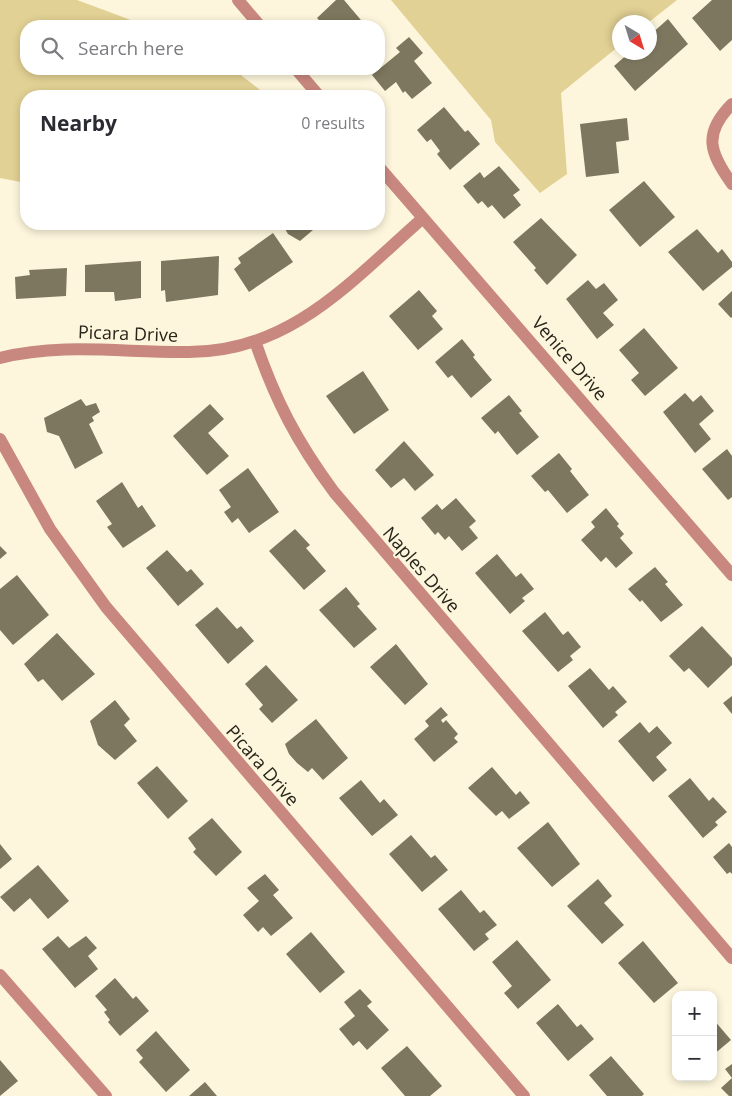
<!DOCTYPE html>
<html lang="en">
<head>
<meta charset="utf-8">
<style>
  body { margin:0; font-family:"Open Sans",sans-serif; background:#f7f7f7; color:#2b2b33 }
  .controls { position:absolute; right:15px; bottom:15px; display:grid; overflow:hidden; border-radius:10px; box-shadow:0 2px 8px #0003 }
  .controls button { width:45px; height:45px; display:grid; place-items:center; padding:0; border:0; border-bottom:1px solid #e1e1e2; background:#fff; color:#2b2b33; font:25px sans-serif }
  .compass { position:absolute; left:612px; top:15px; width:45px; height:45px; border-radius:50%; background:#fff; box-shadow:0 2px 8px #0003; rotate:142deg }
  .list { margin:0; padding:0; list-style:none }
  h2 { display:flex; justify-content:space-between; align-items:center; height:65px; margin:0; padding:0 20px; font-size:21px }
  h2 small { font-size:16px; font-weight:400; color:#7c7c81 }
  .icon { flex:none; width:28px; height:28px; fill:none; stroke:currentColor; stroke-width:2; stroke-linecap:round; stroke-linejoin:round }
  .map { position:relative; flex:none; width:732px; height:1096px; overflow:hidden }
  .search { position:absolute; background:#fff; box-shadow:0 2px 8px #0003; left:20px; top:20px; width:365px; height:55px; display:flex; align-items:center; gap:12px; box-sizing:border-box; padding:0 18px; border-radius:20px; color:#7c7c81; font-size:19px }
  .panel { position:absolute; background:#fff; box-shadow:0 2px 8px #0003; left:20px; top:90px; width:365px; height:140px; border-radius:20px }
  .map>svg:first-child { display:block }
</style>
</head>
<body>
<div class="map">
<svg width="732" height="1096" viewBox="0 0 732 1096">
  <rect width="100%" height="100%" fill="#fdf6dc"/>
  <path fill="#e2d194" d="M0,0H77L147,26H26V69H233L268,96H26V183L0,178Z
    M391,0H677L649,22H620L619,46L561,93L567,174L540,193L495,142L491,120Z"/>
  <path fill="#7d775f" d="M336,0H344L366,26H324L317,18Z
    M712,0H732V40L720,51L692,18Z
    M668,19L688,44L635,91L614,66L630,52H650V35Z
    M409,37L423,53L414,61L432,83L412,99L405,91L403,93L396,82L385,91L372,75L400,52L396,48Z
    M444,107L465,132L468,130L480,144L450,170L437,154L440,151L431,139L427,142L417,130Z
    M627,118L629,140L616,142L619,173L586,177L580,124Z
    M499,166L520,190L513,195L521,205L504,219L492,205L488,208L482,201L478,204L463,186L480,172L484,178Z
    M644,181L675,217L640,247L609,210Z
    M541,218L577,255L547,285L534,270L536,268L513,242Z
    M282,224H320L300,241L288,234Z
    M697,229L718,253L722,249L732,262V267L703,291L668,252Z
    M273,233L293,262L249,292L234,269L241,263L238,258Z
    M219,256L218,295L166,302L165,290L161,291V261Z
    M141,261V298L115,301L114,292H85V265Z
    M67,268L66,296L16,299L15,277L30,275L29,270Z
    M588,280L596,289L604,283L618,300L603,313L614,325L597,339L566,299Z
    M419,290L437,311L432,316L443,329L418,350L389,316Z
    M732,291V317L731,318L718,304Z
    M644,328L678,368L645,396L631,380L639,373L619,350Z
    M462,339L475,355L473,357L492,380L471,398L452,375L448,378L435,362Z
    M363,371L389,410L354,434L326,396Z
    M685,393L693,402L701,395L714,411L699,424L711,439L695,453L663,412Z
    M509,395L522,411L519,413L539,437L517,455L498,431L495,434L481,418Z
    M81,399L86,406L96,403L100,412L92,417L94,421L89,424L103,453L75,469L59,436L47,432L44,418Z
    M210,404L224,419L208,433L229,456L207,475L173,436Z
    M404,441L434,475L415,491L404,478L391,488L375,470Z
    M727,449L732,456V497L728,500L702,469Z
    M559,453L572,469L570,471L589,495L567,513L548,490L545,492L531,476Z
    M248,468L279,512L249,533L238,518L232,523L224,512L231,507L219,490Z
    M122,482L138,508L142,505L156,526L123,548L107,527L112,524L96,501Z
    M456,498L476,521L469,527L478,538L462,551L449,536L445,540L438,532L435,535L421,518L437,504L442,510Z
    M606,508L619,524L617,526L624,534L620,538L633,553L616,568L606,557L601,562L581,540L595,527L591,522Z
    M295,529L310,545L306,548L326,571L304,590L269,551Z
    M0,546L7,553L0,559Z
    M167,550L187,572L191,569L204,584L178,606L146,568Z
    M497,554L516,577L521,573L534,589L522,598L525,601L510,614L475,573Z
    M655,567L668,582L665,584L683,605L661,622L642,600L640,602L628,589Z
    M17,575L49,615L13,645L0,630V589Z
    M346,587L360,604L357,606L377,629L354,648L319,610Z
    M217,607L237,629L241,626L254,641L228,664L195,625Z
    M545,612L563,635L568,631L581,647L570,656L573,660L558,672L522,631Z
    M702,626L732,658V665L708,688L689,668L684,672L669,656Z
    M57,633L95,674L62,701L43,679L38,682L24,664Z
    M396,644L428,684L405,705L370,667Z
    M266,665L298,700L272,723L259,709L263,705L245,684Z
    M590,668L609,690L613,686L627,702L615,712L618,715L603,728L568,686Z
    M732,696V714L723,703Z
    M115,700L130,719L124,725L137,741L115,760L98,745L90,721Z
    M441,707L448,715L441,720L443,723L446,720L458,734L454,738L458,742L434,762L414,739L429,726L425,721Z
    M316,719L348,758L323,780L312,768L308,772L297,763L289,754L285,744Z
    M640,722L649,733L657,726L672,743L656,757L667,770L653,782L618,741Z
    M157,766L188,801L168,819L137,783Z
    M492,767L516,795L520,791L530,803L509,819L502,811L496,816L468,788Z
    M690,778L709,801L713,797L727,812L715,822L718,825L703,838L668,796Z
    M361,780L380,803L384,799L398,815L372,836L339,798Z
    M212,818L242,852L216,876L193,852L196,849L188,838Z
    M548,822L580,864L552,887L517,848Z
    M411,835L431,858L435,855L448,870L422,892L389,854Z
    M729,843L732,847V874L730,872L727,874L713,857Z
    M0,844L12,859L0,869Z
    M38,865L69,901L48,919L30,898L14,912L0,897Z
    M265,874L279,890L273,895L293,918L271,936L263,927L258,932L243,915L259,901L247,888Z
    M598,879L612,896L604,903L624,925L602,944L567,906Z
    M461,890L480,913L484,910L497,925L485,934L489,939L474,951L438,909Z
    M311,932L345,972L320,993L286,954Z
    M58,936L69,948L86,936L97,948L88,956L98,969L75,988L42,949Z
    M517,940L551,980L518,1009L504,993L512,986L492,962Z
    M643,941L678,983L654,1003L618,963Z
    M115,978L133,999L136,996L149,1011L120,1036L108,1022L110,1020L104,1012L107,1010L95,996Z
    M360,989L372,1002L367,1006L389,1030L367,1050L359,1041L353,1046L339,1029L355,1016L344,1002Z
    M558,1004L577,1027L581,1024L594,1039L568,1061L536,1023Z
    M713,1019L731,1040L713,1055Z
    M156,1031L190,1070L166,1092L139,1062L143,1058L136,1050Z
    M407,1046L442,1086L430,1096H405L381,1068Z
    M611,1056L644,1094L642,1096H607L589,1075Z
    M0,1060L18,1081L0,1096Z
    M732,1064V1078L725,1069Z
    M732,1078V1096H729L721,1088Z
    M205,1082L217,1096H189Z"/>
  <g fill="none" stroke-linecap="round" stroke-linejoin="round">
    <path stroke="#c9887f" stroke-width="12" d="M238,0L260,26
      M296,69L319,96
      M732,104C702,134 710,153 732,184
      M379,167L732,575
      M255,341C275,400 297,442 334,492L732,958
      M0,358C62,342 126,353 189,352C291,352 351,281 423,218
      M0,439L50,529L106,607L524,1096
      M0,975L106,1096"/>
  </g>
  <g text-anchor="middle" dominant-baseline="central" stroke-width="4" stroke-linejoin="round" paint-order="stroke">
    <g font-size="18" fill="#27241a" stroke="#fdf6dc">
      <text transform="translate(128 333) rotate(2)">Picara Drive</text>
      <text transform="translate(570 358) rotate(49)">Venice Drive</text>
      <text transform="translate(422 569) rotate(49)">Naples Drive</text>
      <text transform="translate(263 765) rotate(49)">Picara Drive</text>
    </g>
  </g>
</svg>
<div class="controls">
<button>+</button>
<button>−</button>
</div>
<svg class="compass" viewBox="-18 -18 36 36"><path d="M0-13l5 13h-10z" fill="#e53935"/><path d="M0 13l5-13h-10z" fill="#7c7c81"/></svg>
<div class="search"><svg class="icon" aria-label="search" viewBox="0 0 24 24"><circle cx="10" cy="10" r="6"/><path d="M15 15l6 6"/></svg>Search here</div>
<section class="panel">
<h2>Nearby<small>0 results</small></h2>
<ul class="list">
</ul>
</section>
</div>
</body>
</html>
